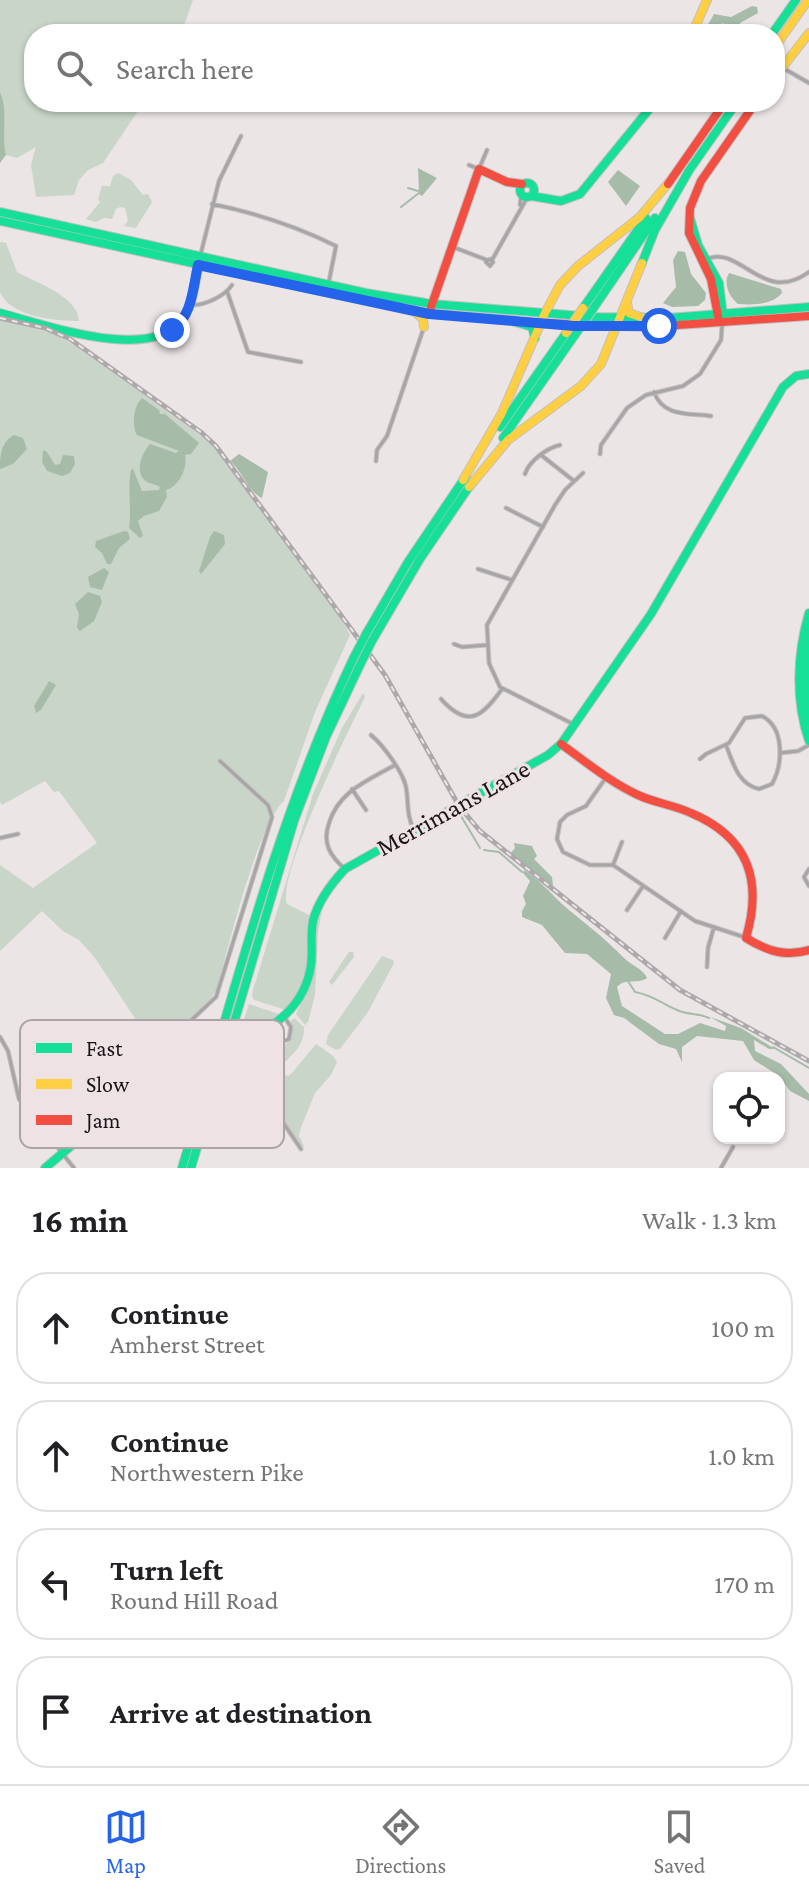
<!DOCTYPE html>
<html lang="en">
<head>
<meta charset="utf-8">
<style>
  body { margin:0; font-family:"Crimson Pro",serif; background:#f2f2f2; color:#202124 }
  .controls { position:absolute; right:24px; bottom:24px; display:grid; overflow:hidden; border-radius:16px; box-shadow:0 2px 6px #0004 }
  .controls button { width:72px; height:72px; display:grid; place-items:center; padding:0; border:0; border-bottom:2px solid #e0e0e0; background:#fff; color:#202124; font:40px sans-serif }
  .stop { position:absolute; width:24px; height:24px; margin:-18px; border:6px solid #2563eb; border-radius:50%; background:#fff }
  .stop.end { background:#2563eb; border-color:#fff; box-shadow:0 2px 8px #0008 }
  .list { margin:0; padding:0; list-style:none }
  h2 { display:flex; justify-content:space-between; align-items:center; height:104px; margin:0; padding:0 32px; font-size:34px }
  h2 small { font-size:26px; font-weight:400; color:#757577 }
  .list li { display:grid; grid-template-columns:52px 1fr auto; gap:24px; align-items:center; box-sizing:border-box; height:112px; margin:0 16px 16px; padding:0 16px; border:2px solid #e0e0e0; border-radius:32px }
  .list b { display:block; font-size:30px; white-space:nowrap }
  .list p { margin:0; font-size:26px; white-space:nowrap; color:#757577 }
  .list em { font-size:26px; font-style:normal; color:#757577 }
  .icon { flex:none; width:44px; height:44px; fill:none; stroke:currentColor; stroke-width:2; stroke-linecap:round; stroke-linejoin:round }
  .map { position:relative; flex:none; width:809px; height:1168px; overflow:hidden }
  .search { position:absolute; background:#fff; box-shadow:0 2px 6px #0004; left:24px; right:24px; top:24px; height:88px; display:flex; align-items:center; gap:20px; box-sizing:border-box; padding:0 28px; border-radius:32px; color:#757577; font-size:30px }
  .sheet { height:616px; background:#fff }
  nav { display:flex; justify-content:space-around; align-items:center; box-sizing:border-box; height:112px; border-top:2px solid #e0e0e0; background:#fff; font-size:22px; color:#757577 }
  nav a { display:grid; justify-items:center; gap:4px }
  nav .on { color:#2563eb }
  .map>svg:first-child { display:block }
</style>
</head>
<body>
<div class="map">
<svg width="809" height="1168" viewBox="0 0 809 1168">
  <rect width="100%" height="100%" fill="#ebe5e6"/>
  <path fill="#c8d5c8" d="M0,0H193L181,34H34V102H144L103,163L88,170L79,180L74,195L36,197L31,165L36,147L17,158L6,155C1,134 9,111 0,92Z
    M118,173L131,180L143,195L148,194L152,202L136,228L124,226L128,221L125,208L120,207L116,209L112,219L104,218L96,222L86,219L100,202L98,199L102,186H110L113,176Z
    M0,242L6,243L17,272C35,282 79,297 79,321C56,321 10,317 0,292C0,282 0,253 0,242Z
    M0,319L52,333L74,345L214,445L335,608L350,635L315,712L284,801C258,823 228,949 217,988L209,1002L156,1050L95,958L79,940L63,931L42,911L0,951V865L33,888L97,843L59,791L54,792L45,781L2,805L0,802Z
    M363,693L365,697C349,729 276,878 287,904L311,916C310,945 311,992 286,1010L254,1000L252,995L253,990L313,794L342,728Z
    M324,900L318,931L315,995L308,1022L305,1025L296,1014L306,993L316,921Z
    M349,952H353L354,957L332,985L329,982Z
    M382,956L393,960L394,963L368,1012L340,1049L336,1050L326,1044L328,1035Z
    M249,1004L282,1015L270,1026L238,1038Z
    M294,1018L304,1027C305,1045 293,1054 281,1066V1073L288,1076L292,1073L316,1044L333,1056L337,1062L331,1075L315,1093L300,1130L299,1136L305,1148L299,1144L253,1075L250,1065L254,1054C276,1048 297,1049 291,1021Z"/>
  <path fill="#a6bca9" d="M752,6L757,7L758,13L740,23L738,34H731L729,26L722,23L714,34H707L706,28L714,14L731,17Z
    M0,92C9,111 1,134 6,155L0,163Z
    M418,168L437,178L422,196L419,194Z
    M618,170L640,186L626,206L608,182Z
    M678,251L685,252L691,274L706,293L705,300L698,306L672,307L663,303L676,287L673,260Z
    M729,273L781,289L782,293C772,305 753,305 738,304C729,297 723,283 729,273Z
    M142,398L159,410L160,414H165L199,443L191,454L185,455C188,468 179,487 166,490L167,497L159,511L144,516L138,521L143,536L140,538L129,528C132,508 127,490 131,470L133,469L142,491L159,490L160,487C156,484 151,484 147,482C133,473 142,453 150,444L176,453L179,451L137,435C131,425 134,405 142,398Z
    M14,435L23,438L27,449L13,464L0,469C0,455 1,442 14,435Z
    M43,450L47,452L55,465L60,464L63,455L74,456L75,464L70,473L62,476L47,471L42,462Z
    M239,454L268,472L262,498C249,493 242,471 230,461Z
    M124,531L128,532L130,539L119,548L111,564H107L102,553L95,547L96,541Z
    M214,531L224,535L225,544L201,574L199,571L210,537Z
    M104,568L109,572L102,590L90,587L88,577Z
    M88,592L100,596L102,602L94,621L80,631L77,628L79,614L75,604Z
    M49,681L56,685L41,710L36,713L34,706Z
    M514,843L532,846L537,856L534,859L552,877L553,886L510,854L515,848Z
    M524,870C538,879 550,892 562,904C583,922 605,938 624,958C631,965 643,969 647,978C637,985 626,977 617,987L622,1006L665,1034H678L700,1023L725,1031L726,1026L710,1017L741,1028L775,1049H769L754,1040L755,1051L781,1064L809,1094V1101L790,1091L779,1076L754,1060L743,1041L697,1036L682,1047V1062L676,1049L659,1044L624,1018L614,1015L606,998L611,974L587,954L565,953L542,925L522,917V911L526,904L523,896L530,881L523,873Z"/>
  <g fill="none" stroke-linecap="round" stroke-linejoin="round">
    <path stroke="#a6bca9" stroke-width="2" d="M408,188L418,191
      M401,207L419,193
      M458,811L480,848
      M484,850L499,852L522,872
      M628,981L635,992C653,995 662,1004 677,1010C687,1015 699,1013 709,1018
      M773,1047L809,1068"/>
    <g stroke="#c4c0c1" stroke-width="5">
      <path id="street" d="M783,68L809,83
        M469,165L479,169L487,150
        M212,204C256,213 296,226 336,246L329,281
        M520,205L521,195
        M453,247L487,260
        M201,253L219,181L241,136
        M490,259L493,262L490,266L486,262Z
        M707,259C740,244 763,306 809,272
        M492,260L527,198
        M227,291L248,352L301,362
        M191,305C204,306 225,296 232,285
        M654,392C663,417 688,413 711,416
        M600,454L601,445L627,408L646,395L683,386L700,374L721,340L722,326
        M541,455L574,481
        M376,461L377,450L387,436L424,327
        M525,474C529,461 547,448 560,445
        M506,508L543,527
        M478,569L512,580
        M454,644L462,647L487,645
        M441,699C468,729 482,717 502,689
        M573,724L500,687L489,663L487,625L555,505L565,490L583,473
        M371,735C383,745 403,772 406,787C409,803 406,815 414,830
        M780,753L798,751L809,745
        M700,759L706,754L729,743L745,718L762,716C785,728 783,764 772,784L759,789C738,784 733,763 726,745
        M605,779L586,806L567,815L560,822L557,839L563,852L590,865H613L695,921L744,937
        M352,789L366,810
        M0,838L18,834
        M613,865L622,842
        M345,869C330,856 322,843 329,823C339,791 367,781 395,765
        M809,869L804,877L809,886
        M627,910L643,886
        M665,938L681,911
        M707,967L708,948L714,927
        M285,1018L291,1027L289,1039L252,1053L248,1057L245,1066L301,1149
        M0,1037L8,1051L19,1099L74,1168
        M144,1083L139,1069L216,997L272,817L268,805L220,761
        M721,1168L733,1147"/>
    </g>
    <g stroke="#c4c0c1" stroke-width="10">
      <path id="fast" d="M772,34L796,0
        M688,172L737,102
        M520 190a7 7 0 1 1 14 0a7 7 0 1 1-14 0Z
        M531,196L561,201L580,194L655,102
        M0,212L366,293L432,304L594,317L668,318L809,307
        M690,218L698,245L719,283L723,315
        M0,221L417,312L517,321
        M642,263L655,230L690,169
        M583,308L646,218
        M593,309L655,218
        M0,313C44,324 154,365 184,317C194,302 195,281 199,263
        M512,321L532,327L535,338
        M500,427L566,333
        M503,438L575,335
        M809,613C797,654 795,700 809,741
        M809,631L806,704L809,729
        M366,634L408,562L466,476
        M372,641L420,559L471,484
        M239,1042C275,1028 305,1006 311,965C313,950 310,936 313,921C318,901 331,884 345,869L548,755L561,744L651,614L783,387L796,376L809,374
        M45,1168C97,1125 143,1078 207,1053
        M182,1168C233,996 276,820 354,657
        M191,1168L294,821L326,737L360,665"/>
    </g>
    <g stroke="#c4c0c1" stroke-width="10">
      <path id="slow" d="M692,34L707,0
        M775,47L808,0
        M775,77L809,33
        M627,303L629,313L643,318
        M415,312L423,319L424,327
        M463,480L502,413L545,313L560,285L578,266L640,217L670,181
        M469,487L508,440L581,386L601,364L642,263"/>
    </g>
    <g stroke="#c4c0c1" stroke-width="10">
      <path id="jam" d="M668,184L725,102
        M431,307L479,169L507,182L522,184
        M718,316L711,279L689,233L690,208L701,181L756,102
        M538,323L649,327L809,316
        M561,744C586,762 610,782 638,795C655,803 674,805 691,813C748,837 763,880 746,938C767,951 785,957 809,950"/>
    </g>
    <use href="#street" stroke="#a7a5a5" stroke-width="3"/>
    <use href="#fast" stroke="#16e098" stroke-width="8"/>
    <use href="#slow" stroke="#ffcf43" stroke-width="8"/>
    <use href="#jam" stroke="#f24e42" stroke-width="8"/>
    <g stroke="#aba9aa" stroke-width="5">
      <path id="rail" d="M0,318L45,328L70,339L202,433L216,446L385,675L459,806L480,831L680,990L809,1061"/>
    </g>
    <use href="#rail" stroke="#eee2e5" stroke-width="2" stroke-dasharray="6" stroke-linecap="butt"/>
    <g stroke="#c4c0c1" stroke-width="10" stroke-linecap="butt">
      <path id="fast-bridge" d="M575,335L593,309
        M354,657L366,634
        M360,665L372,641
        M207,1053L239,1042"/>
    </g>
    <g stroke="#c4c0c1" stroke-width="10" stroke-linecap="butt">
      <path id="slow-bridge" d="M566,333L583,308"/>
    </g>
    <use href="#fast-bridge" stroke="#16e098" stroke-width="8"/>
    <use href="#slow-bridge" stroke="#ffcf43" stroke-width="8"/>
  </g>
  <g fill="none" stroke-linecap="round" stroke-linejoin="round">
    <path stroke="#2563eb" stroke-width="10" d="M172,330C192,317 193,287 198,265L429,314L574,326H659"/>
  </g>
  <g text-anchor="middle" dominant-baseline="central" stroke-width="6" stroke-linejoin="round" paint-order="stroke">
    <g font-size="26" fill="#191516" stroke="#eee2e5">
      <text transform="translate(453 808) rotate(-29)">Merrimans Lane</text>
    </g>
  </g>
  <rect x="20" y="1020" width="264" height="128" rx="12" fill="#eee2e5" stroke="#aea4a7" stroke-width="2"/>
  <rect x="36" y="1043" width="36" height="10" fill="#16e098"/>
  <rect x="36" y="1079" width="36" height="10" fill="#ffcf43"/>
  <rect x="36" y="1115" width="36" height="10" fill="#f24e42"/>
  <g font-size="22" fill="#191516">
    <text x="86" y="1056">Fast</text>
    <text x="86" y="1092">Slow</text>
    <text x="86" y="1128">Jam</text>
  </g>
</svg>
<div class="controls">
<button><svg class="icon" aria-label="locate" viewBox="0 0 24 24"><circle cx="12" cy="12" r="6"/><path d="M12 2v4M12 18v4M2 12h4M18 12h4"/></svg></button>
</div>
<div class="stop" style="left:659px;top:326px"></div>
<div class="stop end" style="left:172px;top:330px"></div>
<div class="search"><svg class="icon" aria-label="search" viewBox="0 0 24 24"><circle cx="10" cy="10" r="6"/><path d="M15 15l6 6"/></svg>Search here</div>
</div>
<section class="sheet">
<h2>16 min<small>Walk · 1.3 km</small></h2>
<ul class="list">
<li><svg class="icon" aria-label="ahead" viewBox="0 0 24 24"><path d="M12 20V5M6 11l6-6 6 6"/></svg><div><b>Continue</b><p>Amherst Street</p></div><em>100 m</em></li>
<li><svg class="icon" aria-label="ahead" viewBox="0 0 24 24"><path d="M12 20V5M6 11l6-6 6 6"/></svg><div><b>Continue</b><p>Northwestern Pike</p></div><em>1.0 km</em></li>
<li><svg class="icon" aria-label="left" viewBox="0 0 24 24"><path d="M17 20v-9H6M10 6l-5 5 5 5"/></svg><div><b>Turn left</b><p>Round Hill Road</p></div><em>170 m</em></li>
<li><svg class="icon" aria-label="arrive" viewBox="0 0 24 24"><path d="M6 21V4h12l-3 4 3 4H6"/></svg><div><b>Arrive at destination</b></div></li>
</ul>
</section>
<nav>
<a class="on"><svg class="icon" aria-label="map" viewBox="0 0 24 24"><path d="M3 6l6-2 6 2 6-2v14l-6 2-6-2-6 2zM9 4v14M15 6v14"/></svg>Map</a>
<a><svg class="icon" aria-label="directions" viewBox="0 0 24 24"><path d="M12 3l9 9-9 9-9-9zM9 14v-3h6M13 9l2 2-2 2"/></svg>Directions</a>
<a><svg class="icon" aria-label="saved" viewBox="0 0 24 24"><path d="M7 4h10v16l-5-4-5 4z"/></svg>Saved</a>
</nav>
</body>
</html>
